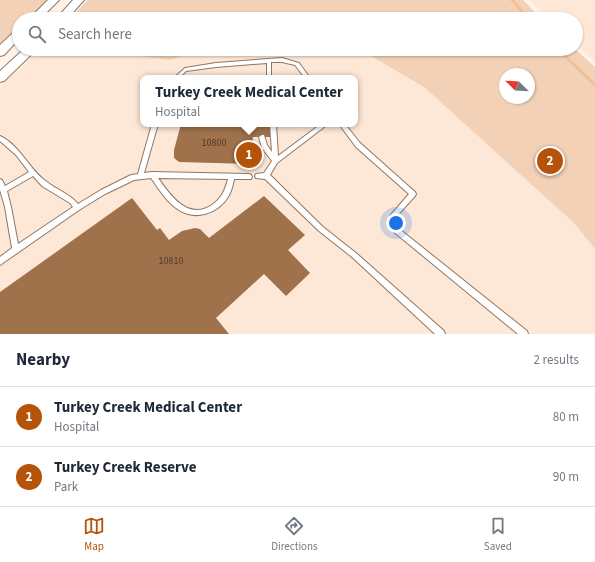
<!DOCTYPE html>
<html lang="en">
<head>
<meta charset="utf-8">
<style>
  body { margin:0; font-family:"Source Sans 3",sans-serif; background:#f6f6f7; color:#1f2937 }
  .compass { position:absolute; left:499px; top:68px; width:36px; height:36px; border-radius:50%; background:#fff; box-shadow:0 1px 3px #0004; rotate:294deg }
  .you { position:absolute; left:396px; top:223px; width:14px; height:14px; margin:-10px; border:3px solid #fff; border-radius:50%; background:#1a73e8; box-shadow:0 0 0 6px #1a73e833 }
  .badge { display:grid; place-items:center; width:26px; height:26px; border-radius:50%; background:#b45309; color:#fff; font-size:13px; font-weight:700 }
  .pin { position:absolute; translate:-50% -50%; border:2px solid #fff; box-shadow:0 1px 4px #0006 }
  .popup { position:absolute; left:140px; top:75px; width:218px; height:52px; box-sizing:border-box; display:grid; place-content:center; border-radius:8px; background:#fff; filter:drop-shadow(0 1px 3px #0005); font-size:13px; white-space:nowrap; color:#747a83 }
  .popup b { font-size:15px; color:#1f2937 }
  .popup::after { content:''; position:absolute; left:50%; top:100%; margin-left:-8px; border:8px solid transparent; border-top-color:#fff }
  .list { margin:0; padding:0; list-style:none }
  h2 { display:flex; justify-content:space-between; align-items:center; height:52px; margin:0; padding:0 16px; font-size:17px }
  h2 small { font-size:13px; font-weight:400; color:#747a83 }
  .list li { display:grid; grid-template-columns:26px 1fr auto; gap:12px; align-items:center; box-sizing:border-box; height:60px; padding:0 16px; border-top:1px solid #e0e1e3 }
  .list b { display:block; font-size:15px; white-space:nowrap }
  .list p { margin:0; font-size:13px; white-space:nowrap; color:#747a83 }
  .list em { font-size:13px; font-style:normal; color:#747a83 }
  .icon { flex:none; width:22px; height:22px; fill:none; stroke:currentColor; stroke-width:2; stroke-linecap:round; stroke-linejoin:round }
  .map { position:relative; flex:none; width:595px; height:334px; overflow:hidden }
  .search { position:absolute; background:#fff; box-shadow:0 1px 3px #0004; left:12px; right:12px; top:12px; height:44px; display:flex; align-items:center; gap:10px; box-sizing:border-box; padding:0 14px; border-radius:22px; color:#747a83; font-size:15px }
  .sheet { height:172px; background:#fff }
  nav { display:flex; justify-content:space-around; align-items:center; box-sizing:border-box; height:56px; border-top:1px solid #e0e1e3; background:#fff; font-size:11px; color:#747a83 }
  nav a { display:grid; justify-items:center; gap:2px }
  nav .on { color:#b45309 }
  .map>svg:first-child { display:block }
</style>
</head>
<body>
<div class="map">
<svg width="595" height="334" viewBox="0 0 595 334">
  <rect width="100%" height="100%" fill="#fef2e9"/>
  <path fill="#fde7d6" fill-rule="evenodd" d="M530,0H595V62L576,44V19H549Z
    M40,49H86L170,60L203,49H359L424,87L574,223L595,249V334H0V86L20,69ZM143,78H355V124H143Z"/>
  <path fill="#f2d1b6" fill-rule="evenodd" d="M0,0H49L29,19H19V29L0,46Z
    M88,0H523L542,19H69Z
    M86,49H203L170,60Z
    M359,49H575L595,67V249L574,223L424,87ZM505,74H529V98H505Z"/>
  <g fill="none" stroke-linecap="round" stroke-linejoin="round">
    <path stroke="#f2c097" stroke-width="3" d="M512,0L529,19
      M558,49L595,85"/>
  </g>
  <path fill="#9f724b" d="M194,76H260V78H193Z
    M181,124H271L270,137H253L250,164L179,162L174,158V150Z
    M264,196L305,235L288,250L310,273L286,296L264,274L216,318L229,334H0V292L132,198L157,230L160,228L169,240L182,231L195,228L200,229L209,238Z"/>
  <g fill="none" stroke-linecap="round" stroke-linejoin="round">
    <g stroke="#917762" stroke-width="2">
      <path id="service" d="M282,58L299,63L310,78H305L295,65L282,62H271V78H267V63L216,67L186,71L179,78H174L185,68L216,63Z
        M152,124H158L144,173L152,172L249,174L251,175L252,177L251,179H234C233,185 231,192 228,197C218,213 196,221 179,210C167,203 159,189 151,178L134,180L105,194L79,210L0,265V257L12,248L5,207L0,190V179L2,180L5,186L29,172L16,155L0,141V136C21,146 29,170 47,182C57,190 70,194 78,204L101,190L131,175L138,174ZM33,176L42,186L70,203L73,207L18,244L11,207L7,191ZM158,178L228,179C225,190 222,198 212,205C188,221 170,195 158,178Z
        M270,124H276L278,156L321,124H328L277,163L270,175L323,227L356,253L444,331L445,334H435L352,257L319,231L265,179L256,178L255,176L256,174L264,173L272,161L262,148L259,137L262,135H264L267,145L272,152Z
        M339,124H345L360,143L415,192L416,194L415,196L396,217V223L398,228L527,331L528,334H518L394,232L390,223V216L409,194L356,147Z"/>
    </g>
    <g stroke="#917762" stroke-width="2">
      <path id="tertiary" d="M48,0H59L40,19H29Z
        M73,0H84L67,19H56Z
        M19,30V39L4,55L0,56V45L15,31Z
        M24,49H37L4,81L0,82V71Z"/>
    </g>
    <use href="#service" fill="#fff" fill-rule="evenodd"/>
    <use href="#tertiary" fill="#fff" fill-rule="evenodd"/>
  </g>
  <g text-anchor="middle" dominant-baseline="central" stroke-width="3" stroke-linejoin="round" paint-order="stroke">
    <g font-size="10" fill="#4d3a29">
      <text x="214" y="143">10800</text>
      <text x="171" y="261">10810</text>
    </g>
  </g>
</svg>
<svg class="compass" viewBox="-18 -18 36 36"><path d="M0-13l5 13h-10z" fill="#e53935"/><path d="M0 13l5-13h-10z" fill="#747a83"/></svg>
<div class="you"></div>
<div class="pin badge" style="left:249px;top:155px">1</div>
<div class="popup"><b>Turkey Creek Medical Center</b>Hospital</div>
<div class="pin badge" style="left:550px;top:161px">2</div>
<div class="search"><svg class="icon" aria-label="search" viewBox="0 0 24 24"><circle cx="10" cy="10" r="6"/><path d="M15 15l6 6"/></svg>Search here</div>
</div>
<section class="sheet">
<h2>Nearby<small>2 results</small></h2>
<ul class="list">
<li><span class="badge">1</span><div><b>Turkey Creek Medical Center</b><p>Hospital</p></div><em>80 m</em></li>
<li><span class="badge">2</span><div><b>Turkey Creek Reserve</b><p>Park</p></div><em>90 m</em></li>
</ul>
</section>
<nav>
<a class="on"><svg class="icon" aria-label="map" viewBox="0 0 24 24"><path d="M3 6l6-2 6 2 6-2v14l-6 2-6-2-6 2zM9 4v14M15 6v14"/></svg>Map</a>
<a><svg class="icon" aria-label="directions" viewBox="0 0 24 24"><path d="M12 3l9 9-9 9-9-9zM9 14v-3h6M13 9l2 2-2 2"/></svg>Directions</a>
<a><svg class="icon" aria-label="saved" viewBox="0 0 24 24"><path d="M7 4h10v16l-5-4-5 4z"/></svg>Saved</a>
</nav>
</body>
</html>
